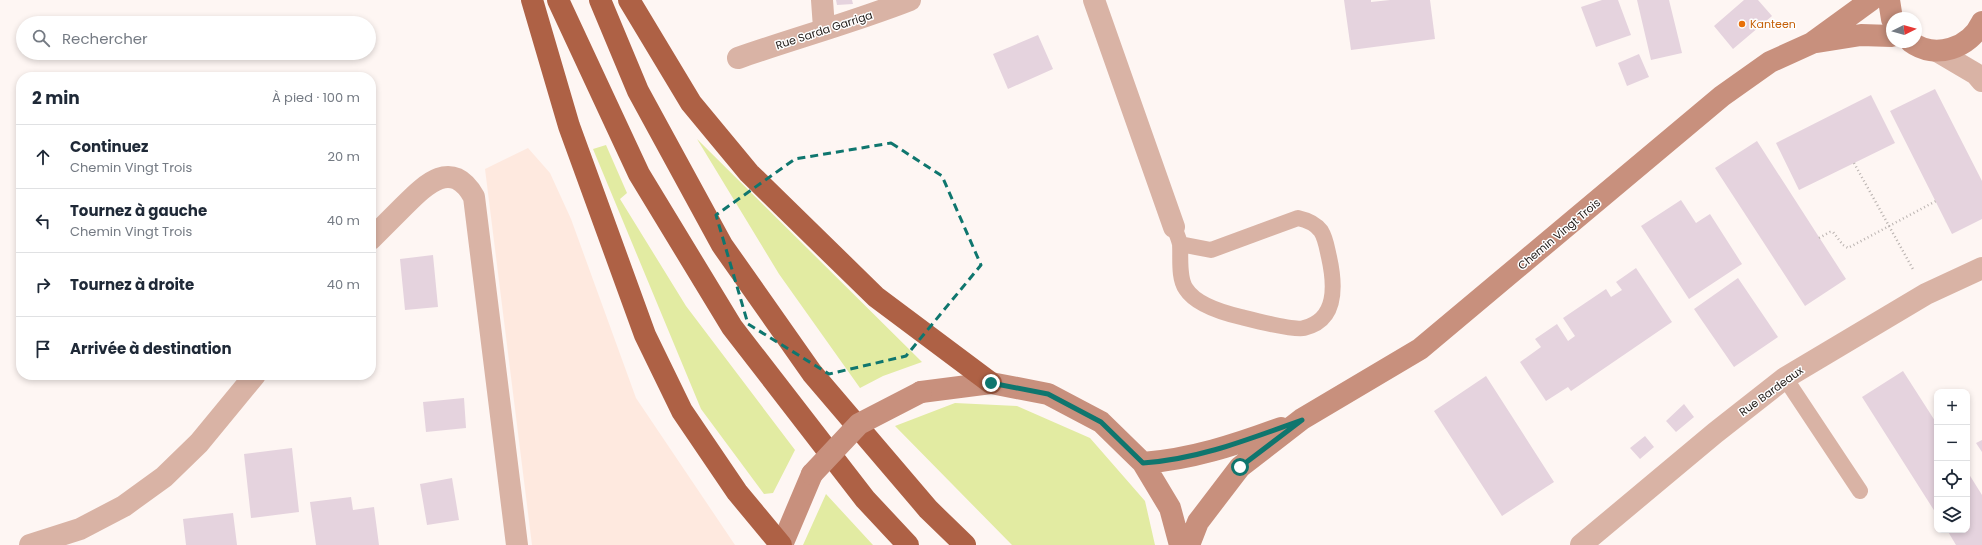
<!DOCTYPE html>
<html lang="fr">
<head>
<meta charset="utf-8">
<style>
  body { margin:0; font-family:Poppins,sans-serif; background:#f2f2f3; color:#1f2937 }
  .controls { position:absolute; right:12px; bottom:12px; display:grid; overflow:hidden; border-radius:8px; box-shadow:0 2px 6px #0003 }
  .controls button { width:36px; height:36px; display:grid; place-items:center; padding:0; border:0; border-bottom:1px solid #e0e1e3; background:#fff; color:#1f2937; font:20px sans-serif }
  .compass { position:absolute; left:1886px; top:12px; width:36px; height:36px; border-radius:50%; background:#fff; box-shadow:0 2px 6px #0003; rotate:85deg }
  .stop { position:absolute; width:12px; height:12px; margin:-9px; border:3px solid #0f766e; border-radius:50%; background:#fff }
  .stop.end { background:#0f766e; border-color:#fff; box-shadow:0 1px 4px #0008 }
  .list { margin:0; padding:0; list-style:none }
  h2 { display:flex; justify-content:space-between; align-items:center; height:52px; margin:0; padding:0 16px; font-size:17px }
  h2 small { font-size:13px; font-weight:400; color:#747a83 }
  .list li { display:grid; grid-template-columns:26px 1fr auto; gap:12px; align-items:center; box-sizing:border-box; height:64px; padding:0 16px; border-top:1px solid #e0e1e3 }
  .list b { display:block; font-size:15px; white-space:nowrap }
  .list p { margin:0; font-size:13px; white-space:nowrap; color:#747a83 }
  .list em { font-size:13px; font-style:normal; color:#747a83 }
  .icon { flex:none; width:22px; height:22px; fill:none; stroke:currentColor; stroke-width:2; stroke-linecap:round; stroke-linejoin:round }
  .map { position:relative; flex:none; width:1982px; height:545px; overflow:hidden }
  .search { position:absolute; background:#fff; box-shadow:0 2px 6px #0003; left:16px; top:16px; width:360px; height:44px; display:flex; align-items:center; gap:10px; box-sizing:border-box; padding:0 14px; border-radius:22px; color:#747a83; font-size:15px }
  .panel { position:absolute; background:#fff; box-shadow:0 2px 6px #0003; left:16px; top:72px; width:360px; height:308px; border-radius:16px }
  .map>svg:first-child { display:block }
</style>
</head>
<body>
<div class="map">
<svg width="1982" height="545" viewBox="0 0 1982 545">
  <rect width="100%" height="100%" fill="#fef6f3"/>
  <path fill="#fee9df" d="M528,148L550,173L571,219L636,398L735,545H532L485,169Z"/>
  <path fill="#e2eba2" d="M697,139L922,362L883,376L860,388L779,274Z
    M606,145L627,193L620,199L686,306L795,450L773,493L764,494L701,409L593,149Z
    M955,403L1017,406L1090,438L1145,501L1155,545H1012L895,426Z
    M826,494L873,545H803Z"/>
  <path fill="#e5d3de" d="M836,0H852L853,4L837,5Z
    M1344,0H1371V2L1390,0H1430L1435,39L1351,50Z
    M1602,0H1618L1631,35L1596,47L1581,7Z
    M1637,0H1669L1682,53L1651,60Z
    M1744,0H1758L1772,16L1733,49L1714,26Z
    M1038,35L1053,69L1008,89L993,54Z
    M1639,54L1649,77L1627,86L1618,63Z
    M1935,89L1982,181V219L1952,234L1890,111Z
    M1871,95L1895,143L1799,190L1776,143Z
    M1757,141L1846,279L1805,306L1715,168Z
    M1681,200L1696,223L1710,214L1742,264L1689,299L1641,226Z
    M433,255L438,307L405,310L400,259Z
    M1636,268L1672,322L1571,391L1568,387L1546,401L1520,362L1541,347L1535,339L1557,324L1568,341L1575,336L1563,318L1606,289L1611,297L1622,290L1616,282Z
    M1738,278L1778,337L1734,367L1694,309Z
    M1903,371L1937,424V515L1862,397Z
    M1486,376L1554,482L1502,516L1434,411Z
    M464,398L466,428L426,432L423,402Z
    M1684,404L1694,417L1676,432L1666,421Z
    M1645,436L1654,447L1640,459L1630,448Z
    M1982,440V452L1976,443Z
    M292,448L299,512L251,518L244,454Z
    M1967,471L1982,495V545H1956L1947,530H1967Z
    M452,478L459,520L427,525L420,484Z
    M351,497L353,510L374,507L379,545H316L310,502Z
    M233,513L237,545H186L183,519Z"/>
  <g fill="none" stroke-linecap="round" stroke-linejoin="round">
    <path stroke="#bab3b0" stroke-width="2.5" stroke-dasharray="1 3" stroke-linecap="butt" d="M1854,163L1914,271
      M1819,238L1830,232H1833L1843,245L1848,248L1936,201"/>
    <path stroke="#d9b3a5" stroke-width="16" d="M1174,227C1176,232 1179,239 1180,244C1181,257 1178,278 1186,289C1196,305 1224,313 1241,317C1253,320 1295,331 1304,328C1338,320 1335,284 1329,257C1327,249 1326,239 1321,231C1316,224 1307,220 1298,218L1211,250L1180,244
      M1785,378L1860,491"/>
    <path stroke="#d9b3a5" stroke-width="22" d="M822,0L824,28
      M1094,0L1174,227
      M1937,51L1976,74L1982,81
      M738,58C795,38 854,22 910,0
      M371,239C382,228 393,217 404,206C426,184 452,158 474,197L517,545
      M30,545L80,529L124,506L164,477L199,443L255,375
      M1581,545L1715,433L1785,378L1926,294L1982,268"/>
    <path stroke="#c8907d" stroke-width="22" d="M1889,0L1892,19
      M1817,42L1861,35L1892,36
      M1911,42C1935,60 1970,48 1982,22
      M921,392L991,383L1048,394L1101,422L1143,463L1170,508L1180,545
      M1143,463C1192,459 1235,445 1281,428
      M782,545L812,474
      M1189,545L1198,522L1240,467L1302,419L1420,349L1722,96L1770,62L1812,43L1871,0"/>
    <path stroke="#ae6145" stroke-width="22" d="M532,0L569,126L645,335L682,411L737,492L781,545
      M558,0L639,174L732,327L865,499L908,545
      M600,0L638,91L722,245L812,373L928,509L965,545
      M629,0L691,103L749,173L876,297L991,383"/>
    <path stroke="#c8907d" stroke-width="22" d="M812,474L859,424L921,392"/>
  </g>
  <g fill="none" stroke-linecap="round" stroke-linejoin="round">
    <path stroke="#0f766e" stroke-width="5" d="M991,383L1048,394L1101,422L1143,463C1200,459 1249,439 1302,420L1240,467"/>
  </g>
  <path fill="none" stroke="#0f766e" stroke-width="3" stroke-dasharray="8 5" stroke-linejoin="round" d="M891,143L942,176L981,265L906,356L829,374L748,324L716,215L795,159Z"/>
  <circle fill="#e8710a" stroke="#fff" stroke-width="1.5" cx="1742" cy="24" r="4"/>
  <g text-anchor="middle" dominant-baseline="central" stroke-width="3" stroke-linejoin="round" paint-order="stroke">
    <g font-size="11" fill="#c56008" stroke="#fff" text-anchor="start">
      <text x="1750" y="24">Kanteen</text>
    </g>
    <g font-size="11" fill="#201a17" stroke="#fff">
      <text transform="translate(824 30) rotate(-18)">Rue Sarda Garriga</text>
      <text transform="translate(1559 234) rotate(-40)">Chemin Vingt Trois</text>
      <text transform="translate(1771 391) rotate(-36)">Rue Bardeaux</text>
    </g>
  </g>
</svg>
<div class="controls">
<button>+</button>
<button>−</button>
<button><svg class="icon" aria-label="locate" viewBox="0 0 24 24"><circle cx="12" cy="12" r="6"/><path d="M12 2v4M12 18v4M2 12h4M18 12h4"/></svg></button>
<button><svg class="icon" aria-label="layers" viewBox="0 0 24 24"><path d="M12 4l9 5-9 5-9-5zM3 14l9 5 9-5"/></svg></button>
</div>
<svg class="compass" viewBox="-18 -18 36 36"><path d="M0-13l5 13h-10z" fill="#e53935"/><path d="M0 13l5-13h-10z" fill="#747a83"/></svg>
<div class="stop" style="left:1240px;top:467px"></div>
<div class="stop end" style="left:991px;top:383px"></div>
<div class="search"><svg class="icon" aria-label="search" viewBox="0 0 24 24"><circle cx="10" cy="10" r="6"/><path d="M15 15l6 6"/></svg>Rechercher</div>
<section class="panel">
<h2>2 min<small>À pied · 100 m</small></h2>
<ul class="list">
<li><svg class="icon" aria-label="ahead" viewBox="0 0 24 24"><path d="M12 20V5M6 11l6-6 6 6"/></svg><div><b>Continuez</b><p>Chemin Vingt Trois</p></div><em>20 m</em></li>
<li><svg class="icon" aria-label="left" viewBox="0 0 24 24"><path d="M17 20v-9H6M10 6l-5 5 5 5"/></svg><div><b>Tournez à gauche</b><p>Chemin Vingt Trois</p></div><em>40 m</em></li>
<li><svg class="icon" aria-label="right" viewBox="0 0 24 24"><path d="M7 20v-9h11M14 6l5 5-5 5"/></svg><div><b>Tournez à droite</b></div><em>40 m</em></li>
<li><svg class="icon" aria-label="arrive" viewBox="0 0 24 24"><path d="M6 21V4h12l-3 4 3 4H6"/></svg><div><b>Arrivée à destination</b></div></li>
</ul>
</section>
</div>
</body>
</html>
